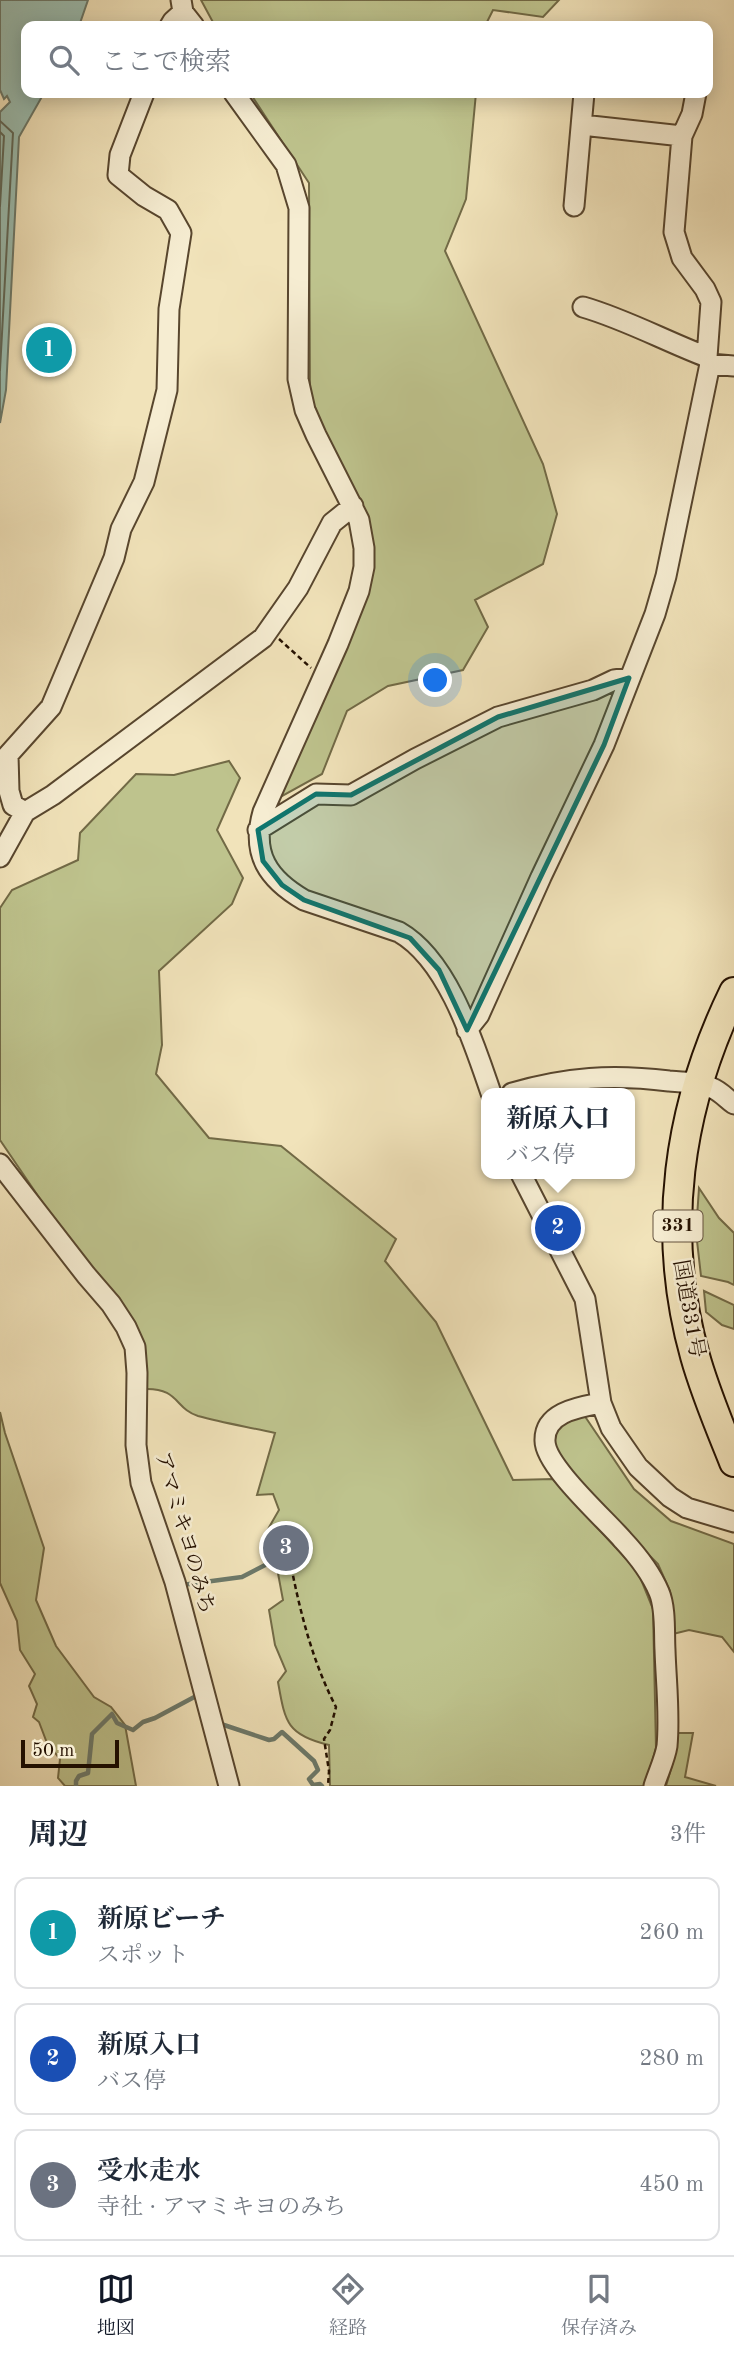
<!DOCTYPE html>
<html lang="ja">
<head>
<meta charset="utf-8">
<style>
  body { margin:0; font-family:"Old Standard TT","Noto Serif JP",serif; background:#f2f2f3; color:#1f2937 }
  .scale { position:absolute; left:21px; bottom:18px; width:98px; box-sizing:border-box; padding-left:7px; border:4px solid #251100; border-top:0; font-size:19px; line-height:24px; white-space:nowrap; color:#251100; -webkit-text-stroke:5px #f6edd2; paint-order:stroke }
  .you { position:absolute; left:436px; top:681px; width:24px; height:24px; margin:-18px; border:5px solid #fff; border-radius:50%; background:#1a73e8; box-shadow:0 0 0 10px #1a73e833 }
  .badge { display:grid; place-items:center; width:46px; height:46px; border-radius:50%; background:#111827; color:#fff; font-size:23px; font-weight:700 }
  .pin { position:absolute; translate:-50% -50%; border:4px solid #fff; box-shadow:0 2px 7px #0006 }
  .popup { position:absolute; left:481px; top:1088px; width:154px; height:91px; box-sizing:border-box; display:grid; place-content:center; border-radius:14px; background:#fff; filter:drop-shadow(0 2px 5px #0005); font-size:23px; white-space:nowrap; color:#747a83 }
  .popup b { font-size:26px; color:#1f2937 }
  .popup::after { content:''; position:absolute; left:50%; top:100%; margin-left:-14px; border:14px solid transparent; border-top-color:#fff }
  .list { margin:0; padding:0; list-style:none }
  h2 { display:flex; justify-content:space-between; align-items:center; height:91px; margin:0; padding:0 28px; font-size:30px }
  h2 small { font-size:23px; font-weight:400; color:#747a83 }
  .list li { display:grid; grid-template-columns:46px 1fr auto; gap:21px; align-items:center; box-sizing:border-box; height:112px; margin:0 14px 14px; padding:0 14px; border:2px solid #e0e1e3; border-radius:14px }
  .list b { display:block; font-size:26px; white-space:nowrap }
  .list p { margin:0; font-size:23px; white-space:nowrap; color:#747a83 }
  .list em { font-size:23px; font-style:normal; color:#747a83 }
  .icon { flex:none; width:38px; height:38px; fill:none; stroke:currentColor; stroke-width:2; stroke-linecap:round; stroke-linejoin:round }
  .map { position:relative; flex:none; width:734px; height:1786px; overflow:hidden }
  .search { position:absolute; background:#fff; box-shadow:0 4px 18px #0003; left:21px; right:21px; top:21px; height:77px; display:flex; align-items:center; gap:18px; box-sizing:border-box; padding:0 24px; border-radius:14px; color:#747a83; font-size:26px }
  .sheet { height:469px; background:#fff }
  nav { display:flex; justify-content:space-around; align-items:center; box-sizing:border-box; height:98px; border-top:2px solid #e0e1e3; background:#fff; font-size:19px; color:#747a83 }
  nav a { display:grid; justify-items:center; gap:4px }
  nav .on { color:#111827 }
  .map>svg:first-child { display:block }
</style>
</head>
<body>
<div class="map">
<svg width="734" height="1786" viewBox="0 0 734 1786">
  <rect width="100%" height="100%" fill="#f1e3ba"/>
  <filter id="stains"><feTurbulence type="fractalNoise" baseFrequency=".00286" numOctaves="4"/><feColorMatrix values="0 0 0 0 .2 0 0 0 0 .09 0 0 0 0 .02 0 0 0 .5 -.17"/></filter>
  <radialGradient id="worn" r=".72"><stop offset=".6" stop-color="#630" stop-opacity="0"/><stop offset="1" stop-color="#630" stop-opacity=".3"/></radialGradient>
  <path fill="#bec38d" stroke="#726a46" stroke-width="2" d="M201,0H559L543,17L493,10L485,26H215Z
    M250,93H476L466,199L445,251L543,464L557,514L543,564L475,600L488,627L463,670L388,686L347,711L322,774L275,800L315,711L370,526L310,400L309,183Z
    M229,761L240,778L217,830L243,878L232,904L159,971L162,1045L156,1074L209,1138L281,1146L396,1239L385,1261L436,1322L513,1480L553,1479L638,1572L653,1609L656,1748L645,1786H330L329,1745C286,1735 285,1721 278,1682L286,1671L275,1645L269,1610L283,1600L277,1568L264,1536L279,1510L273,1494L257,1495L275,1433C249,1427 223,1423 198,1416C175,1409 179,1388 145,1389L146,1361L137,1336L91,1274L0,1140V908L12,890L78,860L80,833L136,774L174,775Z
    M699,1188L719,1218L734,1233V1285L728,1282L701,1276L696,1232Z
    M704,1291L734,1305V1329L722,1325L706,1312Z
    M0,1412L5,1433L44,1548L36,1600L56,1646L94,1697L111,1707L125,1725L136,1786H65L58,1778L60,1759L47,1743L39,1722L33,1717L37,1704L29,1686L35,1674L20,1650L17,1621L0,1583Z
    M584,1415L634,1489L671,1521L734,1544V1652L722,1637L689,1630L673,1634L670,1591L658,1564L579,1484L555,1448L552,1437L561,1423Z
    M677,1733H693L685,1777L716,1786H666L675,1755Z"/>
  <path fill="#9bbeb1" stroke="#6c796a" stroke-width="2" d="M0,0H88L79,26H26V93H44L19,137L6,390L0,423V112L10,102L7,96L4,99L0,90Z"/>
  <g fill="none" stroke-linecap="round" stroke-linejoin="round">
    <path stroke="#606858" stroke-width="2" d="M0,121L13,133L0,370
      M0,132L4,136L0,206"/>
    <path stroke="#6c796a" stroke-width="4.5" d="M182,1585L242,1577L271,1562
      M221,1724L269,1740L274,1739L282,1732L314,1761L318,1770L309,1779L313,1785L320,1784L322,1786
      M76,1786V1781L79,1776L88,1773L92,1734L112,1714L117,1723L133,1730L143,1722L155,1718L198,1695"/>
    <g stroke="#58462e" stroke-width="23">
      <path id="minor" d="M181,0L183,12L194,26
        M170,26L173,21L183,12
        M234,93L286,165L299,208L298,379L305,410L316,435L359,520L364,548V567L359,591L338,644L263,812C251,854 268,879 304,900L399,932C448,960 473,1041 491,1093
        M682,136L692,114L696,93
        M574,206L584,93
        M583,307C625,319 665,341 707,357
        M710,364L734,366
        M25,812L13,805L9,791L8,755L51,707L114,558L121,529L144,482L167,390L169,309L181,233L168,210L144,196L118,175L120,155L144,93
        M25,812L53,795L263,638L298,588L332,523L353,506
        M258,830L316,794L351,795L415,759L498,717L593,690L614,680L629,678
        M0,857L25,812
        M467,1030L479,1015L541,877L604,745L655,614L666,576L710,364L707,357L711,302L705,289L682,258L674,232L682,136L582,125
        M512,1093C567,1077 612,1074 669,1081C683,1082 699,1082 712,1088C720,1091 727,1099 734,1104
        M0,1164L86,1275L111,1304L126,1327L135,1347L137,1373L136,1445L141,1483L175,1582L229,1786
        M521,1174L585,1299L601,1403L611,1428L638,1467L670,1497L687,1508L734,1522
        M601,1403C580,1407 544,1412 545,1441C545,1466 606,1520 623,1540C637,1555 651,1573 659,1592C666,1608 664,1633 665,1650C666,1682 670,1714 667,1746C665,1759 658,1773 654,1786"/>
    </g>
    <g stroke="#251100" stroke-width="32">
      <path id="highway" d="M734,992C678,1107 660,1231 695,1356C705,1392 720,1427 734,1462"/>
    </g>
    <path stroke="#251100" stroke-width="2.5" stroke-dasharray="5 3.5" stroke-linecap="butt" d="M279,639L311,668
      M285,1534C296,1594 308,1653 336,1707L330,1730L324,1739L329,1771L328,1786"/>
    <use href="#minor" stroke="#f6edd2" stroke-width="19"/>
    <use href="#highway" stroke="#f1e3ba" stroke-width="28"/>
  </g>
  <path fill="#0f766e" fill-opacity="0.2" stroke="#0f766e" stroke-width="5" stroke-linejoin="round" d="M629,678L604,745L467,1030L439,970L410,938L304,900L282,885L263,861L258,830L316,794L351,795L498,717Z"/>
  <g text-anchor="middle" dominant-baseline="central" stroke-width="5" stroke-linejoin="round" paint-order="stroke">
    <rect fill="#f6edd2" stroke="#64533f" stroke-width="2" x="653.5" y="1210.5" width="49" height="31" rx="5"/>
    <g font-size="19" font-weight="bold" fill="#251100">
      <text x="678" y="1226">331</text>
    </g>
    <g font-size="21" fill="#251100" stroke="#f6edd2">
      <text transform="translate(688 1309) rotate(80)">国道331号</text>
      <text transform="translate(184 1533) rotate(74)">アマミキヨのみち</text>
    </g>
  </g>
  <rect width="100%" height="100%" filter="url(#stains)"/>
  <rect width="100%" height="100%" fill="url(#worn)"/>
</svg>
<div class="scale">50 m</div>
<div class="you"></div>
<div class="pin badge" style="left:49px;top:350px;background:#0f9aa8">1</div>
<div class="pin badge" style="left:558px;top:1228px;background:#1a4fb4">2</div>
<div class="popup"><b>新原入口</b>バス停</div>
<div class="pin badge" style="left:286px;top:1548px;background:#6b7280">3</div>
<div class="search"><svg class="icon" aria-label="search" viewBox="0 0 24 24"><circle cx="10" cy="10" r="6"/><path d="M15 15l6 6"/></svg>ここで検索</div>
</div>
<section class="sheet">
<h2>周辺<small>3件</small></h2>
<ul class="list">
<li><span class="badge" style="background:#0f9aa8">1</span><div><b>新原ビーチ</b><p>スポット</p></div><em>260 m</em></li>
<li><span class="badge" style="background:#1a4fb4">2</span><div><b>新原入口</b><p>バス停</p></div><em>280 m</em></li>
<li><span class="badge" style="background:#6b7280">3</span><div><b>受水走水</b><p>寺社 · アマミキヨのみち</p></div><em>450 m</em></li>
</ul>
</section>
<nav>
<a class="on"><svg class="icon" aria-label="map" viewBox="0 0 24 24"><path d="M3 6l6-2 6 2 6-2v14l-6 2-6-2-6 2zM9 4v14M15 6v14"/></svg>地図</a>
<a><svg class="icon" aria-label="directions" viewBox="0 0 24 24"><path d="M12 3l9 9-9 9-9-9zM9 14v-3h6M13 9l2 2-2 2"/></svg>経路</a>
<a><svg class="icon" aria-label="saved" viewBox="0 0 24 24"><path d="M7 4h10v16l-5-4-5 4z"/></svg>保存済み</a>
</nav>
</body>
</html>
